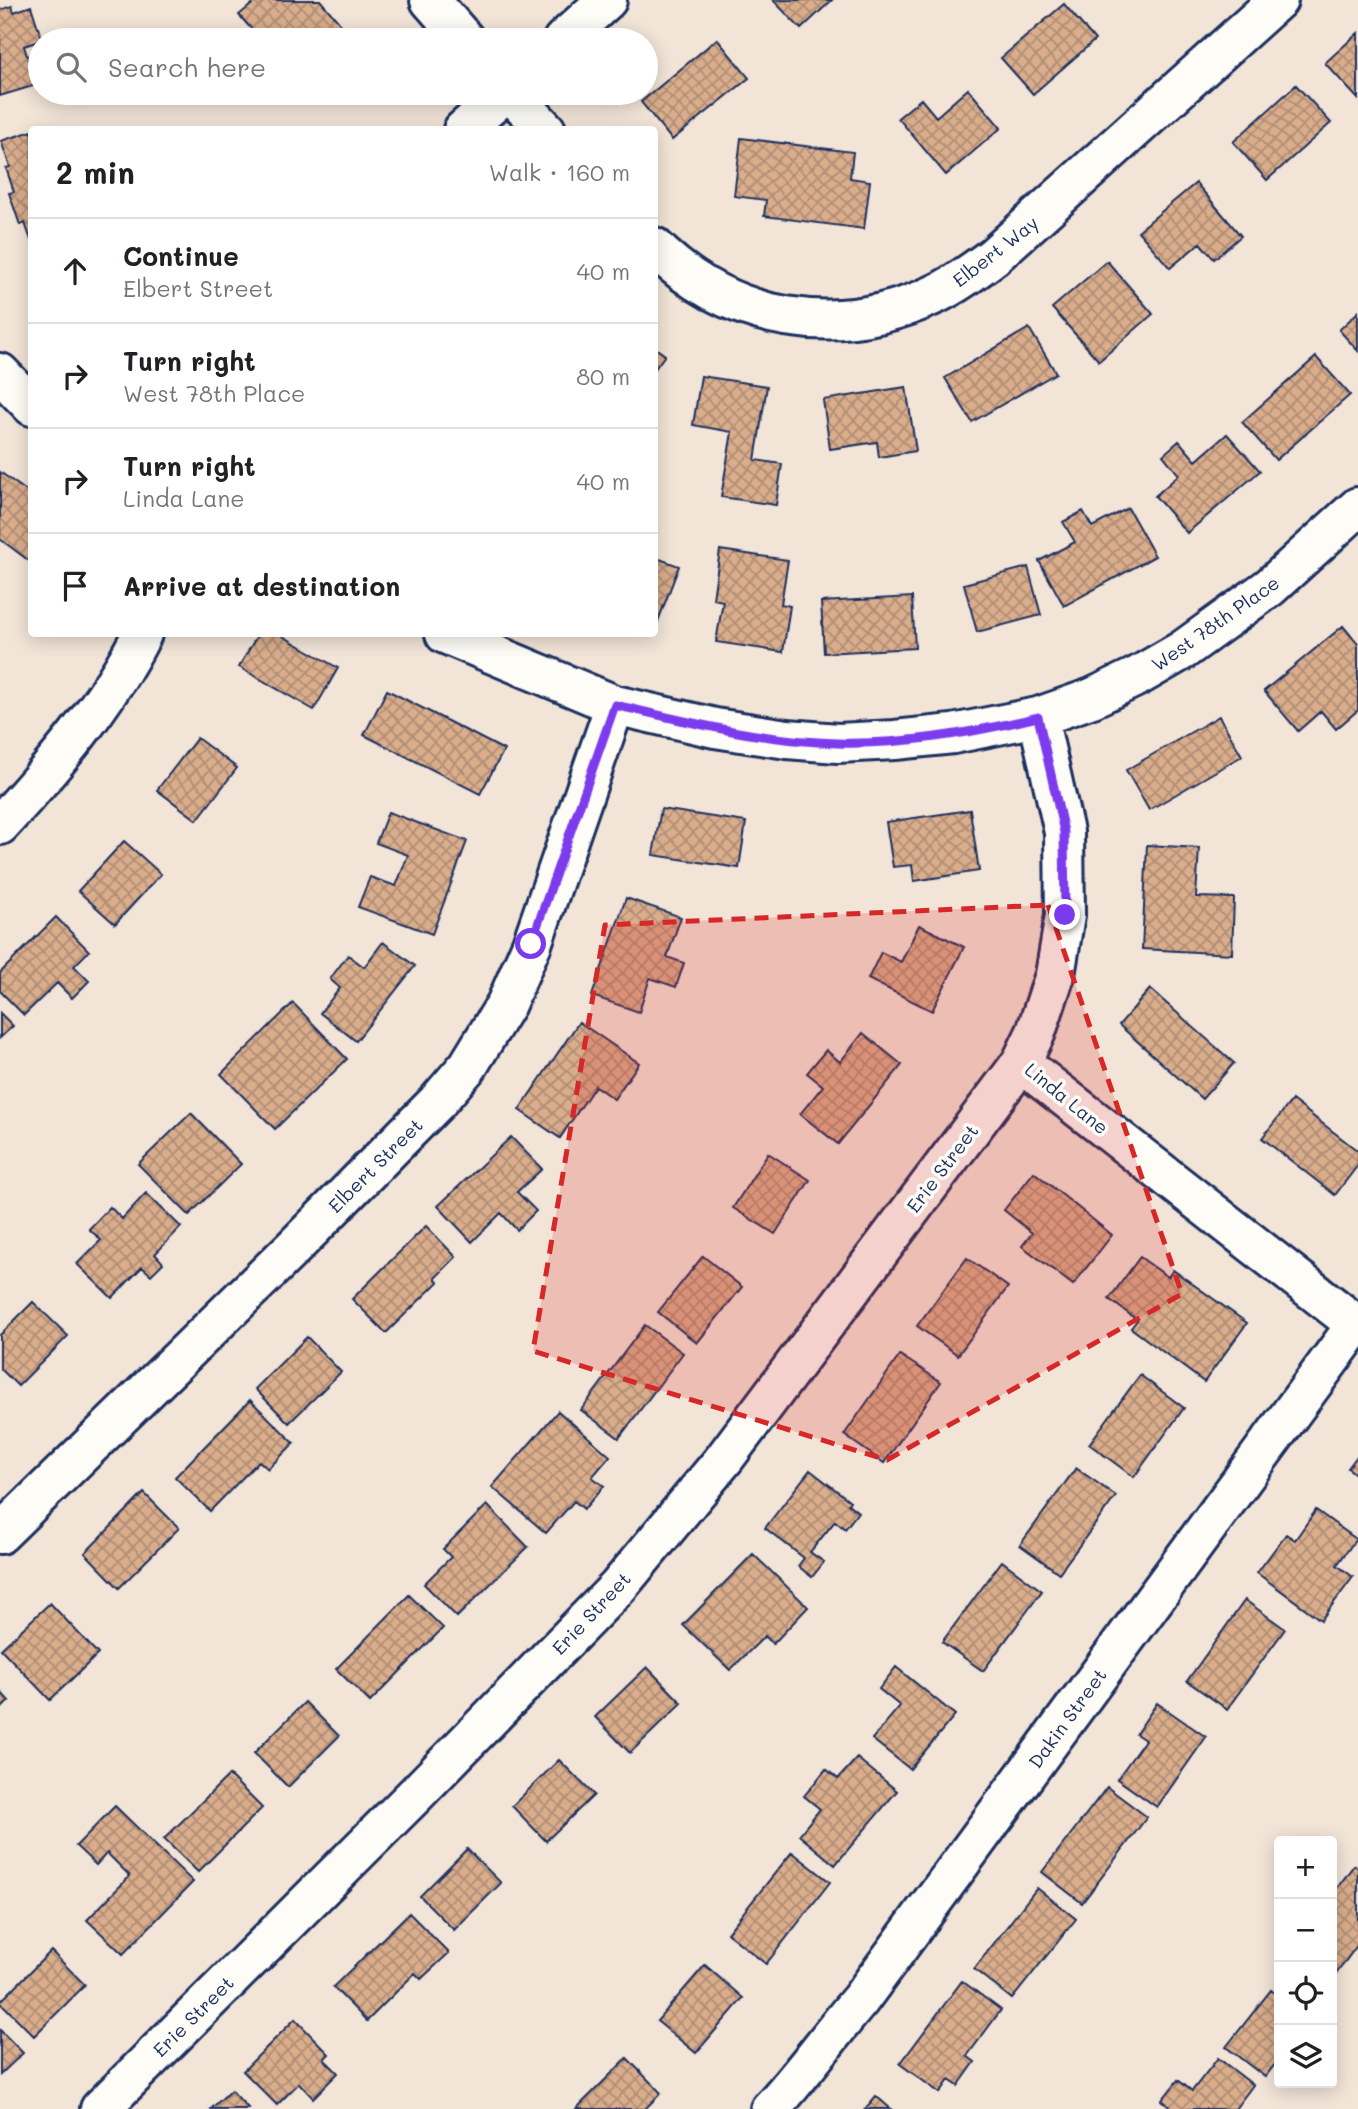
<!DOCTYPE html>
<html lang="en">
<head>
<meta charset="utf-8">
<style>
  body { margin:0; font-family:Mali,sans-serif; background:#f6f6f6; color:#202124 }
  .controls { position:absolute; right:21px; bottom:21px; display:grid; overflow:hidden; border-radius:7px; box-shadow:0 4px 18px #0003 }
  .controls button { width:63px; height:63px; display:grid; place-items:center; padding:0; border:0; border-bottom:2px solid #e0e0e0; background:#fff; color:#202124; font:35px sans-serif }
  .stop { position:absolute; width:21px; height:21px; margin:-16px; border:5px solid #7c3aed; border-radius:50%; background:#fff }
  .stop.end { background:#7c3aed; border-color:#fff; box-shadow:0 2px 7px #0008 }
  .list { margin:0; padding:0; list-style:none }
  h2 { display:flex; justify-content:space-between; align-items:center; height:91px; margin:0; padding:0 28px; font-size:30px }
  h2 small { font-size:23px; font-weight:400; color:#757577 }
  .list li { display:grid; grid-template-columns:46px 1fr auto; gap:21px; align-items:center; box-sizing:border-box; height:105px; padding:0 28px; border-top:2px solid #e0e0e0 }
  .list b { display:block; font-size:26px; white-space:nowrap }
  .list p { margin:0; font-size:23px; white-space:nowrap; color:#757577 }
  .list em { font-size:23px; font-style:normal; color:#757577 }
  .icon { flex:none; width:38px; height:38px; fill:none; stroke:currentColor; stroke-width:2; stroke-linecap:round; stroke-linejoin:round }
  .map { position:relative; flex:none; width:1358px; height:2109px; overflow:hidden }
  .search { position:absolute; background:#fff; box-shadow:0 4px 18px #0003; left:28px; top:28px; width:630px; height:77px; display:flex; align-items:center; gap:18px; box-sizing:border-box; padding:0 24px; border-radius:38px; color:#757577; font-size:26px }
  .panel { position:absolute; background:#fff; box-shadow:0 4px 18px #0003; left:28px; top:126px; width:630px; height:511px; border-radius:7px }
  .map>svg:first-child { display:block }
</style>
</head>
<body>
<div class="map">
<svg width="1358" height="2109" viewBox="0 0 1358 2109">
  <defs>
    <pattern id="building-cross-hatch" width="8" height="8" patternUnits="userSpaceOnUse" patternTransform="scale(1.75)"><rect width="8" height="8" fill="#daad8b"/><path d="M0 0l8 8M0 8l8-8" fill="none" stroke="#b08d75"/></pattern>
  </defs>
  <rect width="100%" height="100%" fill="#f2e4d7"/>
  <filter id="ink" filterUnits="userSpaceOnUse"><feTurbulence type="fractalNoise" baseFrequency=".0143" numOctaves="2"/><feDisplacementMap in="SourceGraphic" scale="14" xChannelSelector="R" yChannelSelector="G"/><feConvolveMatrix kernelMatrix="1 2 1 2 8 2 1 2 1" color-interpolation-filters="sRGB"/></filter>
  <g filter="url(#ink)">
    <path fill="url(#building-cross-hatch)" stroke="#1b2f5e" stroke-width="2" d="M257,0H320L354,40H261L239,15Z
      M773,0H832L801,29Z
      M1064,4L1095,40L1033,94L1001,58Z
      M12,6L14,12L31,6L42,40L24,46L36,85L0,96V10Z
      M1358,33V99L1325,63Z
      M717,39L749,78L672,140L641,102Z
      M1296,85L1331,123L1267,180L1233,142Z
      M968,89L1001,128L946,175L898,118L921,99L936,117Z
      M32,131V243L25,223L20,225L9,193L14,192L6,168L10,167L1,141Z
      M741,138L853,152L850,178L870,181L864,229L764,216L766,200L734,196Z
      M1196,183L1241,236L1214,259L1200,243L1170,268L1138,231Z
      M1107,261L1153,314L1099,361L1052,308Z
      M1358,312V351L1339,330Z
      M1029,328L1056,373L972,422L945,378Z
      M654,347L665,355L654,370Z
      M1316,357L1350,395L1276,460L1242,422Z
      M701,376L767,386L755,460L782,464L776,505L721,497L732,432L693,425Z
      M906,387L916,451L879,457L877,442L830,449L823,400Z
      M1227,434L1260,471L1187,533L1155,496L1179,475L1163,455L1179,441L1196,461Z
      M0,472L32,495V563L0,539Z
      M1128,508L1155,556L1064,606L1039,561L1075,542L1063,522L1083,511L1092,527Z
      M720,550L788,560L781,604L790,606L783,652L716,642L723,601L713,599Z
      M654,557L679,566L655,629H654Z
      M1028,567L1041,615L977,632L964,584Z
      M912,597L915,648L824,653L821,602Z
      M1343,626L1358,644V710L1336,729L1321,711L1298,731L1264,691Z
      M258,634H279L338,668L314,710L239,667Z
      M387,690L504,750L480,794L364,735Z
      M1219,716L1242,756L1149,810L1126,770Z
      M197,738L237,768L197,820L157,790Z
      M661,809L746,822L739,868L653,855Z
      M970,810L979,871L914,881L912,865L893,867L886,822Z
      M388,812L467,841L432,934L358,907L370,877L396,886L408,855L376,843Z
      M124,841L161,874L115,924L78,891Z
      M1147,845L1199,848L1196,897L1234,898L1232,954L1142,949Z
      M626,898L681,917L667,957L684,963L676,987L650,978L639,1012L592,996Z
      M56,917L89,951L74,966L89,981L72,998L57,983L24,1015L0,991V973Z
      M919,925L964,947L932,1011L868,979L881,952L901,962Z
      M383,942L415,966L356,1041L320,1013L340,988L330,979L348,955L364,967Z
      M1150,989L1234,1063L1202,1099L1119,1025Z
      M293,1003L347,1059L275,1129L221,1074Z
      M0,1013L13,1026L0,1038Z
      M579,1022L639,1063L614,1099L595,1086L560,1138L519,1110Z
      M863,1033L902,1065L838,1144L800,1114L823,1086L807,1073L826,1050L840,1062Z
      M1292,1100L1358,1151V1165L1335,1195L1262,1138Z
      M191,1113L241,1164L189,1215L138,1164Z
      M511,1137L542,1169L517,1192L536,1211L517,1230L501,1213L472,1242L438,1206Z
      M768,1153L810,1180L775,1234L733,1208Z
      M1034,1172L1112,1235L1073,1285L1022,1246L1032,1233L1004,1210Z
      M146,1193L181,1227L155,1254L163,1263L151,1275L142,1267L112,1298L77,1264L101,1240L89,1229L110,1207L122,1219Z
      M426,1226L456,1257L435,1278L438,1282L386,1333L352,1299Z
      M703,1256L742,1287L697,1343L658,1312Z
      M1140,1257L1168,1277L1173,1270L1247,1323L1204,1382L1131,1328L1137,1320L1109,1299Z
      M967,1258L1008,1287L958,1355L917,1326Z
      M33,1302L68,1336L18,1386L0,1368V1335Z
      M645,1325L683,1353L619,1438L581,1410Z
      M307,1337L341,1372L289,1423L255,1389Z
      M900,1355L941,1382L884,1463L844,1435Z
      M1140,1375L1184,1408L1134,1477L1089,1444Z
      M250,1400L294,1443L268,1469L259,1461L210,1511L175,1477Z
      M558,1411L610,1456L592,1477L604,1486L584,1509L574,1501L546,1533L492,1487Z
      M1358,1455V1476L1348,1468Z
      M1076,1468L1116,1496L1059,1573L1020,1545Z
      M810,1470L850,1501L848,1504L858,1512L845,1529L835,1521L810,1552L824,1562L812,1577L798,1566L804,1558L765,1528Z
      M144,1493L179,1528L119,1588L85,1553Z
      M487,1505L528,1547L457,1617L424,1584L451,1557L443,1549Z
      M1316,1510L1356,1539L1337,1565L1353,1577L1321,1620L1257,1573L1286,1534L1295,1540Z
      M753,1554L808,1607L773,1644L765,1636L730,1670L683,1625Z
      M1002,1561L1042,1591L983,1671L942,1642Z
      M409,1595L443,1628L370,1702L336,1669Z
      M1245,1600L1285,1629L1227,1709L1187,1681Z
      M50,1603L98,1654L50,1700L1,1649Z
      M647,1667L682,1703L630,1753L595,1717Z
      M896,1667L955,1715L910,1769L872,1739L900,1706L879,1689Z
      M0,1691L9,1701L0,1710Z
      M305,1702L339,1736L288,1787L254,1753Z
      M1157,1703L1206,1737L1157,1807L1117,1779L1145,1740L1136,1734Z
      M857,1758L897,1791L835,1865L799,1835L820,1809L804,1796L826,1769L838,1779Z
      M559,1760L594,1795L546,1841L512,1806Z
      M229,1775L262,1808L198,1872L164,1839Z
      M1107,1787L1147,1817L1082,1903L1042,1872Z
      M115,1806L193,1882L123,1954L87,1920L130,1876L107,1853L96,1865L76,1846Z
      M467,1849L501,1883L454,1930L420,1896Z
      M792,1852L830,1882L766,1964L727,1933Z
      M1354,1865L1358,1868V1944L1334,1977L1332,1975V1895Z
      M1037,1888L1076,1919L1012,1999L974,1969Z
      M409,1913L449,1953L421,1979L415,1973L367,2021L333,1987Z
      M51,1951L85,1985L34,2036L0,2002Z
      M705,1965L743,1998L696,2053L657,2021Z
      M962,1981L1001,2010L967,2056L975,2062L958,2086L949,2080L940,2093L900,2064Z
      M1271,1990L1279,1996V2059L1265,2077L1226,2047Z
      M295,2019L329,2054L324,2059L338,2073L313,2098L299,2083L277,2105L243,2071Z
      M0,2030L23,2053L0,2075Z
      M627,2058L661,2093L645,2109H576Z
      M1218,2058L1253,2085L1235,2109H1173L1162,2100L1178,2080L1192,2091Z
      M231,2090L249,2109H211Z
      M876,2096L891,2109H865Z"/>
    <g fill="none" stroke-linecap="round" stroke-linejoin="round">
      <g stroke="#1b2f5e" stroke-width="44">
        <path id="minor" d="M430,0L465,40
          M563,40L607,0
          M511,93L546,130
          M463,130L505,93
          M654,247C731,323 838,340 936,294C957,284 975,270 994,256L1278,0
          M0,373L32,406
          M445,634L615,705L715,728L787,739L838,743L895,740L953,734L1038,717L1092,698L1138,676L1183,650L1270,587L1358,507
          M0,825C53,767 107,704 142,634
          M1021,1063L1358,1326
          M0,1534L295,1246L437,1102L468,1066L506,1004L532,944L615,705
          M100,2109L416,1794L618,1587L724,1459L1021,1063L1036,1032L1055,975L1065,915L1064,832L1038,717
          M770,2109C802,2075 829,2036 860,2000L1358,1322"/>
      </g>
      <use href="#minor" stroke="#fdfcf7" stroke-width="38"/>
    </g>
  </g>
  <g fill="none" stroke-linecap="round" stroke-linejoin="round" filter="url(#ink)">
    <path stroke="#7c3aed" stroke-width="9" d="M531,944L615,705C688,722 761,741 837,743C904,745 973,733 1038,717L1064,832L1065,915"/>
  </g>
  <path fill="#d62828" fill-opacity="0.2" stroke="#d62828" stroke-width="5" stroke-dasharray="14 9" stroke-linejoin="round" d="M1048,905L1182,1294L887,1460L533,1351L605,925Z"/>
  <g text-anchor="middle" dominant-baseline="central" stroke-width="7" stroke-linejoin="round" paint-order="stroke">
    <g font-size="19" fill="#1b2f5e" stroke="#fdfcf7">
      <text transform="translate(995 251) rotate(-38)">Elbert Way</text>
      <text transform="translate(1215 623) rotate(-35)">West 78th Place</text>
      <text transform="translate(1067 1098) rotate(39)">Linda Lane</text>
      <text transform="translate(375 1165) rotate(-45)">Elbert Street</text>
      <text transform="translate(942 1168) rotate(-53)">Erie Street</text>
      <text transform="translate(591 1613) rotate(-47)">Erie Street</text>
      <text transform="translate(1067 1718) rotate(-54)">Dakin Street</text>
      <text transform="translate(193 2016) rotate(-45)">Erie Street</text>
    </g>
  </g>
</svg>
<div class="controls">
<button>+</button>
<button>−</button>
<button><svg class="icon" aria-label="locate" viewBox="0 0 24 24"><circle cx="12" cy="12" r="6"/><path d="M12 2v4M12 18v4M2 12h4M18 12h4"/></svg></button>
<button><svg class="icon" aria-label="layers" viewBox="0 0 24 24"><path d="M12 4l9 5-9 5-9-5zM3 14l9 5 9-5"/></svg></button>
</div>
<div class="stop" style="left:531px;top:944px"></div>
<div class="stop end" style="left:1065px;top:915px"></div>
<div class="search"><svg class="icon" aria-label="search" viewBox="0 0 24 24"><circle cx="10" cy="10" r="6"/><path d="M15 15l6 6"/></svg>Search here</div>
<section class="panel">
<h2>2 min<small>Walk · 160 m</small></h2>
<ul class="list">
<li><svg class="icon" aria-label="ahead" viewBox="0 0 24 24"><path d="M12 20V5M6 11l6-6 6 6"/></svg><div><b>Continue</b><p>Elbert Street</p></div><em>40 m</em></li>
<li><svg class="icon" aria-label="right" viewBox="0 0 24 24"><path d="M7 20v-9h11M14 6l5 5-5 5"/></svg><div><b>Turn right</b><p>West 78th Place</p></div><em>80 m</em></li>
<li><svg class="icon" aria-label="right" viewBox="0 0 24 24"><path d="M7 20v-9h11M14 6l5 5-5 5"/></svg><div><b>Turn right</b><p>Linda Lane</p></div><em>40 m</em></li>
<li><svg class="icon" aria-label="arrive" viewBox="0 0 24 24"><path d="M6 21V4h12l-3 4 3 4H6"/></svg><div><b>Arrive at destination</b></div></li>
</ul>
</section>
</div>
</body>
</html>
